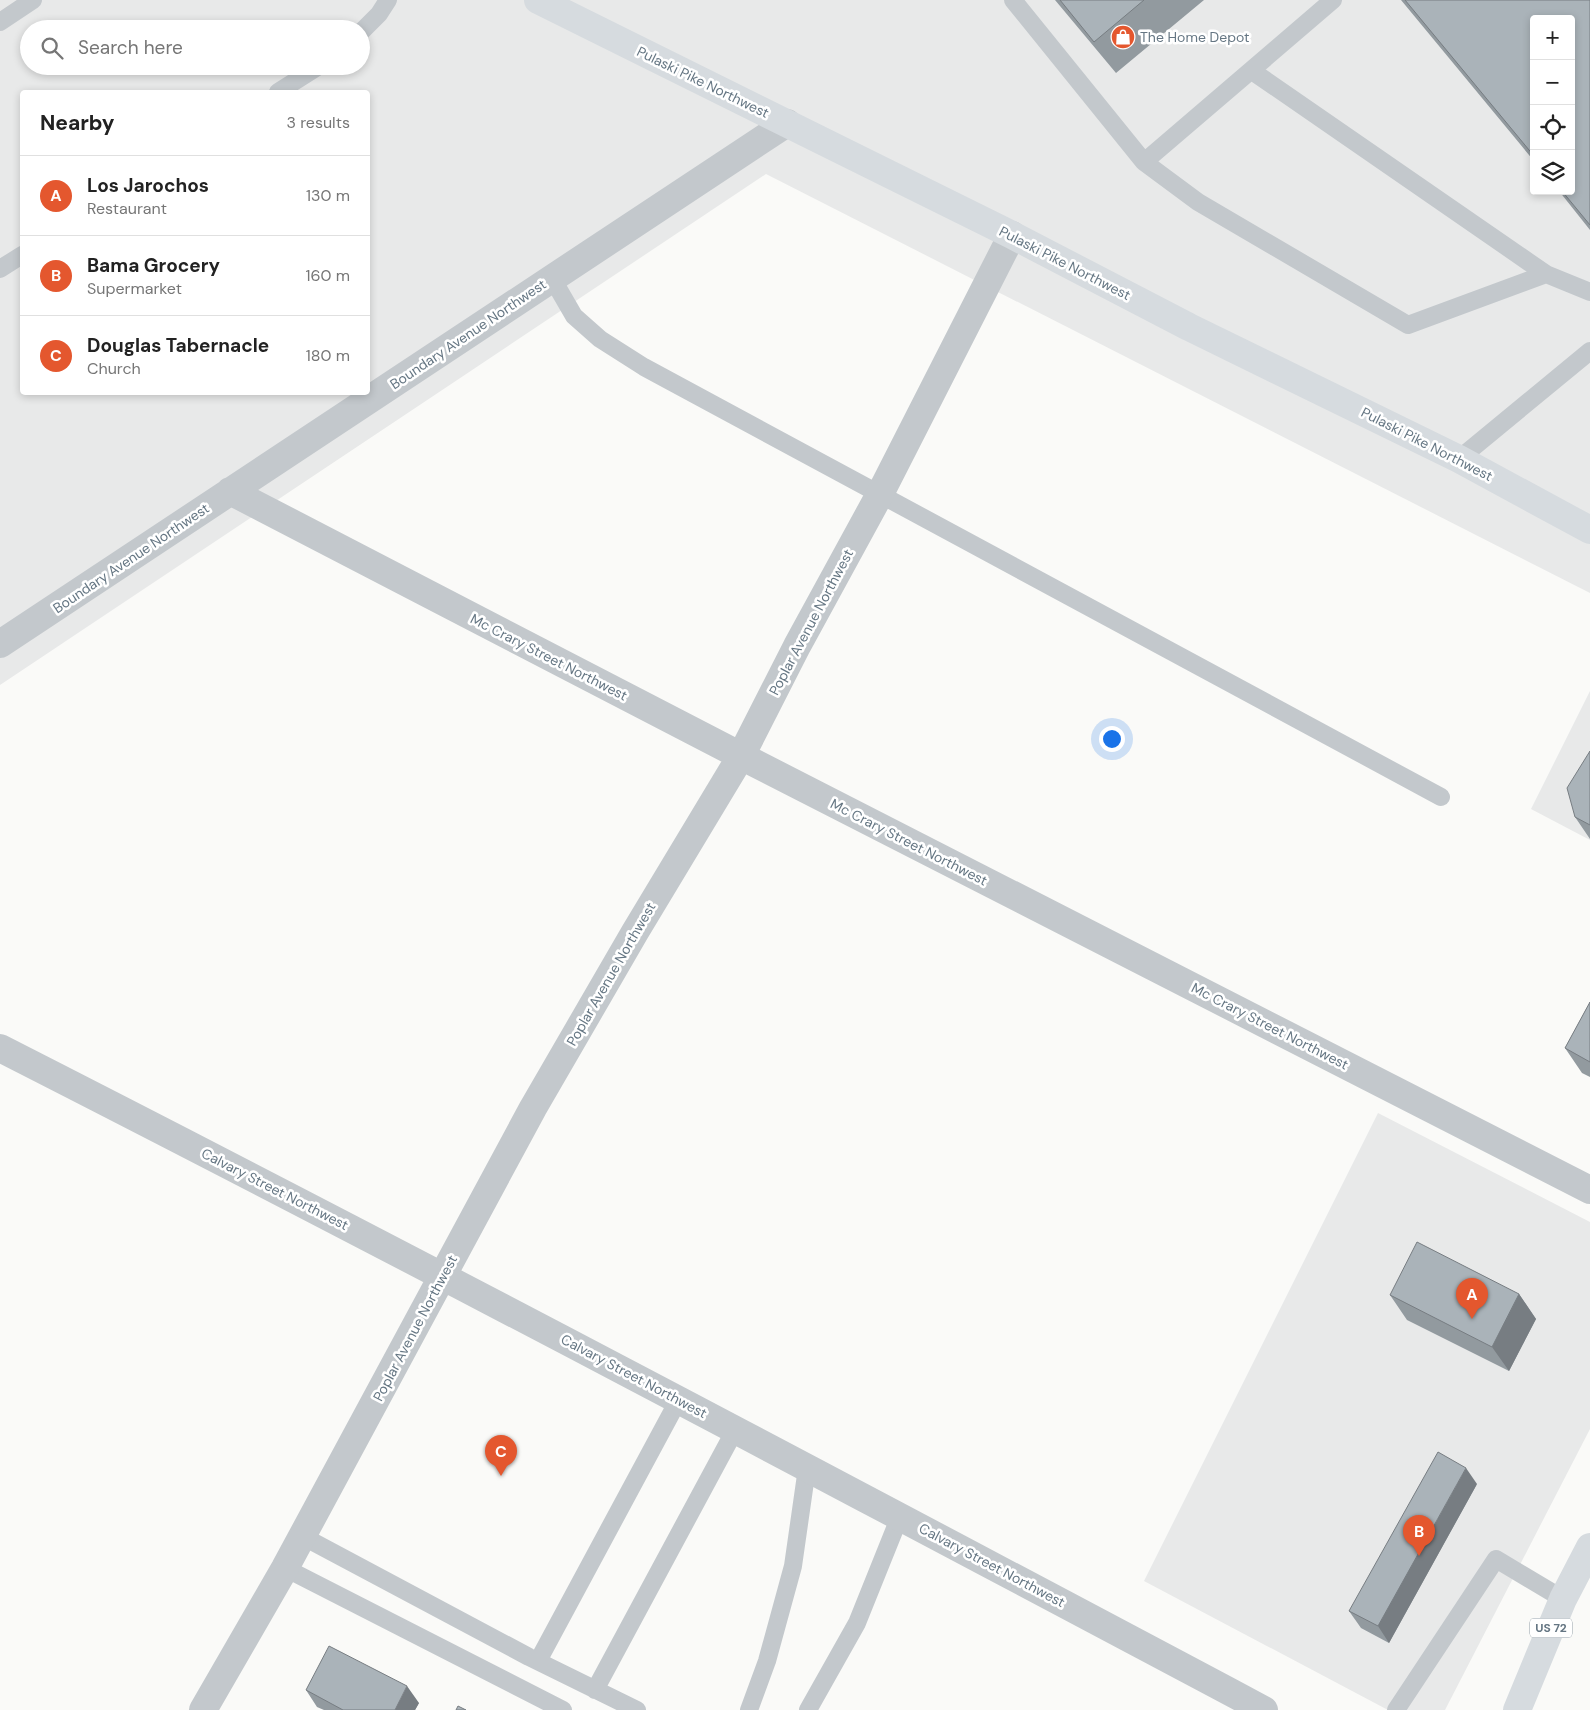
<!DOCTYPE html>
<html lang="en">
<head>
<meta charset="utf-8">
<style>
  body { margin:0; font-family:"DM Sans",sans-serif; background:#f2f2f2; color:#222 }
  .controls { position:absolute; right:15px; top:15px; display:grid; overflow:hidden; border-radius:5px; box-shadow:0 2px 8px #0003 }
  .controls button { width:45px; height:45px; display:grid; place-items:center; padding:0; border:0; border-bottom:1px solid #e0e0e0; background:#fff; color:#222; font:25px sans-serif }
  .you { position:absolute; left:1111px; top:738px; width:18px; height:18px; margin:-12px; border:4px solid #fff; border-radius:50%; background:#1a73e8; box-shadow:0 0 0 8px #1a73e833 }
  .badge { display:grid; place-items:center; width:32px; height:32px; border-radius:50%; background:#e4572e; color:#fff; font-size:16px; font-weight:700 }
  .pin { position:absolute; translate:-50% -41px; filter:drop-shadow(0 1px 2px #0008) }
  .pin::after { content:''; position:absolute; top:26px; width:18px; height:15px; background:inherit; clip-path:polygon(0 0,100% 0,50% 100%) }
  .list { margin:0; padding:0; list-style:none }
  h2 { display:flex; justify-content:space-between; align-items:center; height:65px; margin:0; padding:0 20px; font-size:21px }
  h2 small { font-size:16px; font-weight:400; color:#767676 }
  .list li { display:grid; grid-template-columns:32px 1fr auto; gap:15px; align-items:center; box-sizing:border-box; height:80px; padding:0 20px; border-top:1px solid #e0e0e0 }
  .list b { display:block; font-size:19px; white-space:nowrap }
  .list p { margin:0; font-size:16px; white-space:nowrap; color:#767676 }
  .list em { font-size:16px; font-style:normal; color:#767676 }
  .icon { flex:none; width:28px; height:28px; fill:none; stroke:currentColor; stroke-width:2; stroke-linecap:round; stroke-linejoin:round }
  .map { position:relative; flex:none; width:1590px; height:1710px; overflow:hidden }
  .search { position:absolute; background:#fff; box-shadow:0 2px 8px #0003; left:20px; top:20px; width:350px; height:55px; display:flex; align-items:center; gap:12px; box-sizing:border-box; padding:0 18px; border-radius:28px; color:#767676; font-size:19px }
  .panel { position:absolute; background:#fff; box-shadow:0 2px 8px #0003; left:20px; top:90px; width:350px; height:305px; border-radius:5px }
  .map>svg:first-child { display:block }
</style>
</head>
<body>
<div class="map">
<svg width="1590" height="1710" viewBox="0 0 1590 1710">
  <rect width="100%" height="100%" fill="#fafaf8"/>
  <path fill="#e8e9e9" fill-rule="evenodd" d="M0,0H1590V593L766,174L0,685ZM1534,19H1571V191H1534ZM29,29H361V66H29ZM22,92H368V392H22Z
    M1590,691V840L1531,809Z
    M1378,1113L1590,1222V1429L1445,1710H1388L1144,1581Z"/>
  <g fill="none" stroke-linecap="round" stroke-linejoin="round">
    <path stroke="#c3c8cc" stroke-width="18" d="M1013,0L1144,162L1333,0
      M0,22L33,0
      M361,32L379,14L388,0
      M1252,71L1546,274
      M278,92L319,66
      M1144,162L1198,202L1408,325L1546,274L1590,292
      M0,269L22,255
      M552,278L574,316L600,339L644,367L1441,797
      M1459,459L1590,351
      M302,1536L529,1657L637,1710
      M285,1568L563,1710
      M538,1661L679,1399
      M595,1690L735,1430
      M749,1710L767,1661L793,1566L807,1468
      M808,1710L857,1623L900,1516
      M1396,1710L1496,1559L1563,1599"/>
    <path stroke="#c3c8cc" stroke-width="28" d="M230,491L741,756L1590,1190
      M0,644L787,123
      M0,1048C424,1264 844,1487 1264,1710
      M203,1710L285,1568L533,1108L635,932L741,756L797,646L880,494L1012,235"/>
    <path stroke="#d6dbdf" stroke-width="28" d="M538,0L1012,235L1189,327L1459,459L1590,530"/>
    <path stroke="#d6dbdf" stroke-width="28" d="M1517,1710L1563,1599L1590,1547"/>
  </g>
  <path fill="#929a9f" d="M1055,0H1204L1116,73Z
    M1401,0H1590V230L1559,191H1571L1534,19V161Z
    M1590,751V839L1575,817Z
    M1590,1002V1077L1582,1073L1565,1048Z
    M1519,1294L1536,1319L1509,1371L1407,1320L1390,1295Z
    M1477,1484L1389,1643L1361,1628L1349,1611Z
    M306,1690L419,1703L415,1710H324L317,1707Z"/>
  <path fill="#777d82" d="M1519,1294L1536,1319L1509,1371L1492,1347Z
    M1466,1468L1477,1484L1389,1643L1378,1626Z
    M407,1686L419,1703L415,1710H395Z"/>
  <path fill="#aab3b9" stroke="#777d82" d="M1060,0H1144L1094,42Z
    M1405,0H1590V225L1562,191H1571V19H1534V156Z
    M1590,751V825L1575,817L1567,788Z
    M1590,1002V1062L1565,1048Z
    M1417,1242L1519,1294L1492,1347L1390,1295Z
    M1438,1452L1466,1468L1378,1626L1349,1611Z
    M329,1646L407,1686L395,1710H343L306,1690Z
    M458,1706L466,1710H456Z"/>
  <defs>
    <g id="shop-disc" transform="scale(1.25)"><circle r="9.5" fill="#e4572e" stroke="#fff"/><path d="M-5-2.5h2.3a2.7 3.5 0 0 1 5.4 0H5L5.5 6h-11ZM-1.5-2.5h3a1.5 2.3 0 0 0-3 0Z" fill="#fff"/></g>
  </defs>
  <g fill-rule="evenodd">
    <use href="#shop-disc" x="1123" y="37"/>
  </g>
  <g text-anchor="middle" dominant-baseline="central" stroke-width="5" stroke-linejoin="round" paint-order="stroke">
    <rect fill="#fff" stroke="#939fa8" stroke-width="1" x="1530" y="1618.5" width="42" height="19" rx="4"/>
    <g font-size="12" font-weight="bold" fill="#657683">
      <text x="1551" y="1628">US 72</text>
    </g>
    <g font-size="14" fill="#657683" stroke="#fff" text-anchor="start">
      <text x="1140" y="37">The Home Depot</text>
    </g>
    <g font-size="14" fill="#657683" stroke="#fff">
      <text transform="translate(703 82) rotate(26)">Pulaski Pike Northwest</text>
      <text transform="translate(1065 263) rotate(27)">Pulaski Pike Northwest</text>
      <text transform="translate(468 334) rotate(-34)">Boundary Avenue Northwest</text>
      <text transform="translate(1427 444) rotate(27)">Pulaski Pike Northwest</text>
      <text transform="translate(131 558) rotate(-34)">Boundary Avenue Northwest</text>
      <text transform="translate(811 622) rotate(-62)">Poplar Avenue Northwest</text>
      <text transform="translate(549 657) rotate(27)">Mc Crary Street Northwest</text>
      <text transform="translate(909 842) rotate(27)">Mc Crary Street Northwest</text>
      <text transform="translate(611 974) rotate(-60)">Poplar Avenue Northwest</text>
      <text transform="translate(1270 1026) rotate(27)">Mc Crary Street Northwest</text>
      <text transform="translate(275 1189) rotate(27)">Calvary Street Northwest</text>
      <text transform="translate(415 1328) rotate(-62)">Poplar Avenue Northwest</text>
      <text transform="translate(634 1376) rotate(28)">Calvary Street Northwest</text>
      <text transform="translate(992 1565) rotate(28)">Calvary Street Northwest</text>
    </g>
  </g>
</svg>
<div class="controls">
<button>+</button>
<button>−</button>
<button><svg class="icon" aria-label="locate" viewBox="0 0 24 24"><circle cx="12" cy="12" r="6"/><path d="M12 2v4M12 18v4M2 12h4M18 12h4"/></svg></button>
<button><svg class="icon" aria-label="layers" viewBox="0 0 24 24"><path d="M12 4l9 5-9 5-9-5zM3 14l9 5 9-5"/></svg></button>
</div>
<div class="you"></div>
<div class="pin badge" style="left:1472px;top:1319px">A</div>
<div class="pin badge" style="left:1419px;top:1556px">B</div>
<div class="pin badge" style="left:501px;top:1476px">C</div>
<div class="search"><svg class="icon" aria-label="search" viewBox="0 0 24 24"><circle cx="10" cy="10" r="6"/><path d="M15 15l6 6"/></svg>Search here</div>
<section class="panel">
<h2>Nearby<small>3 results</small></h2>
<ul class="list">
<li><span class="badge">A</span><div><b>Los Jarochos</b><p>Restaurant</p></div><em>130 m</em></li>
<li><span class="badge">B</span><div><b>Bama Grocery</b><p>Supermarket</p></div><em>160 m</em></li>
<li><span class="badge">C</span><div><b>Douglas Tabernacle</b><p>Church</p></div><em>180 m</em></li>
</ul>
</section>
</div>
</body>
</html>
